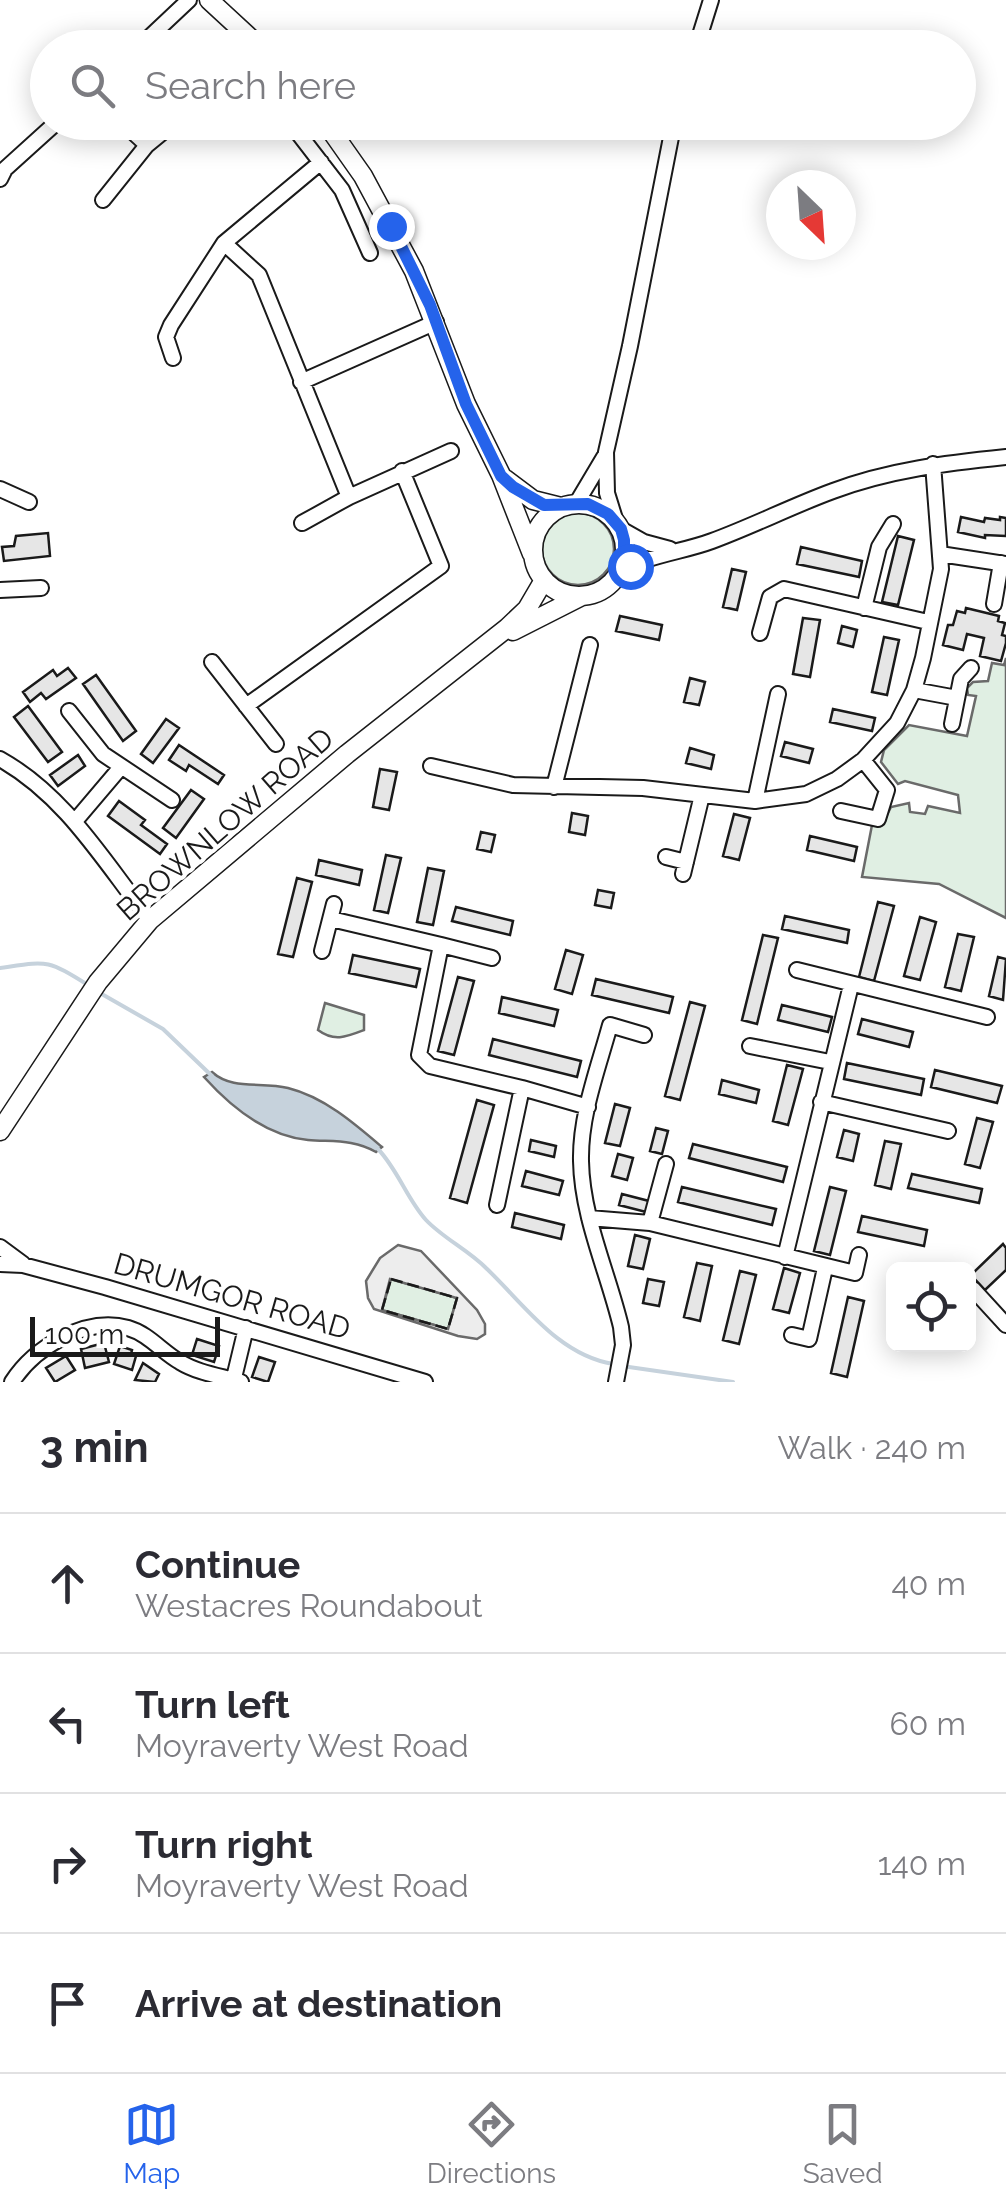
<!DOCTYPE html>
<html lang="en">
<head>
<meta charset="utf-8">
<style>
  body { margin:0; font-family:Raleway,sans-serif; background:#f7f7f7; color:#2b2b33 }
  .controls { position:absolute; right:30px; bottom:30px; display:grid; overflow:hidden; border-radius:15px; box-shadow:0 5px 25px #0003 }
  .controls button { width:90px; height:90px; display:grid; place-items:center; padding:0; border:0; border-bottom:2px solid #e1e1e2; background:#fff; color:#2b2b33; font:50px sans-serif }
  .compass { position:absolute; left:766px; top:170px; width:90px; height:90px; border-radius:50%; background:#fff; box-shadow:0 5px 25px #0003; rotate:155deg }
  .scale { position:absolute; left:30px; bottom:25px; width:190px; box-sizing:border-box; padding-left:10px; border:5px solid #1a1a1a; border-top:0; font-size:28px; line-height:35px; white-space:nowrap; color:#1a1a1a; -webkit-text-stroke:8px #fff; paint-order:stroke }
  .stop { position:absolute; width:30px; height:30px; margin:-22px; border:8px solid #2563eb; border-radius:50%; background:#fff }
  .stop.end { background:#2563eb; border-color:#fff; box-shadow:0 2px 10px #0008 }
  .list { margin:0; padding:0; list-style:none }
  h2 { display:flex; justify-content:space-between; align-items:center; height:130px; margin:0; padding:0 40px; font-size:42px }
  h2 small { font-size:32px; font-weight:400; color:#7c7c81 }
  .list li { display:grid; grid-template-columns:65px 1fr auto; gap:30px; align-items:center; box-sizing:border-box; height:140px; padding:0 40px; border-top:2px solid #e1e1e2 }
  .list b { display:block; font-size:38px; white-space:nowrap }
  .list p { margin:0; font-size:32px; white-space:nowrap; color:#7c7c81 }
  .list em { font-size:32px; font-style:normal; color:#7c7c81 }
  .icon { flex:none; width:55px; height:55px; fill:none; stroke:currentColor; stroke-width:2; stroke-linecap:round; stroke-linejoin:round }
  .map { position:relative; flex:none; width:1006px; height:1382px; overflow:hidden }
  .search { position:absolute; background:#fff; box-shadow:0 5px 25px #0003; left:30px; right:30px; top:30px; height:110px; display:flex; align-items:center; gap:25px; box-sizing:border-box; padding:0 35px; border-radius:55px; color:#7c7c81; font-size:38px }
  .sheet { height:690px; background:#fff }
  nav { display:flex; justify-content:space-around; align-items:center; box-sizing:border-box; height:140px; border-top:2px solid #e1e1e2; background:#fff; font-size:28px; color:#7c7c81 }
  nav a { display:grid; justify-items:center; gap:5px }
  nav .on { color:#2563eb }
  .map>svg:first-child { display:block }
</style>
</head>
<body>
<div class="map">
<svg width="1006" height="1382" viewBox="0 0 1006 1382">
  <rect width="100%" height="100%" fill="#fff"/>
  <path fill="#e0efe3" stroke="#6a6a6a" stroke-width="2.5" d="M542 549a36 36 0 1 1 72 0a36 36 0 1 1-72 0Z
    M1006,658V918L939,884L862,877L872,825L883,823L891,807L909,803L910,812L925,814L928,806L960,813L958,795L905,781L898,784L881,762L884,750L909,725L967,736L976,696L968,695L967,688L973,682L988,681L992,663L1004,665Z
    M325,1003L364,1015V1030C346,1037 334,1042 318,1030Z
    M391,1279L457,1298L448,1329L382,1310Z"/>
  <path fill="#ededed" stroke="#6a6a6a" stroke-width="2.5" fill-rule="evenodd" d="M398,1245L421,1251L477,1310L485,1324V1334L477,1339L458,1336L374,1309L368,1298L366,1281L380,1258ZM390,1279L457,1298L448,1329L382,1310Z"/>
  <path fill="#c6d2dc" stroke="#6a6a6a" stroke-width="2.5" d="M212,1072C233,1091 262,1081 288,1088C324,1097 354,1123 382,1147L376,1152C354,1139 333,1142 308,1140C266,1136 231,1107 204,1077Z"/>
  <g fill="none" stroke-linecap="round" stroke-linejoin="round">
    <path stroke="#c6d2dc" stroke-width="4" d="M0,968C48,961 46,959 88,985
      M100,993L163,1029L212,1076
      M378,1149C398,1170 407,1199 426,1220C443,1238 468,1250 486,1268C524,1304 558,1355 613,1364
      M622,1366L733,1382"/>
  </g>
  <path fill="#e6e6e6" stroke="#1a1a1a" stroke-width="2.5" d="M961,517L984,522L985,518L1000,520V517L1006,518V536L985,535V538L958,532Z
    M48,533L50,556L4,561L2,547L14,546L16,536Z
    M898,536L914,540L898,605L882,602Z
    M801,547L862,561L859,577L797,564Z
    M732,569L746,572L737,610L723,607Z
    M966,608L999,616L998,621L1005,623L1002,635L1006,636V643L1001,661L980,656L984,638L967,634L963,650L943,645L948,625H953L957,611L965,613Z
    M620,616L662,625L659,640L616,631Z
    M803,618L820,620L810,677L793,674Z
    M842,626L857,630L853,647L838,643Z
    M884,637L899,640L887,695L872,692Z
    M68,668L76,678L46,699L41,693L30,702L23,692L53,670L57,676Z
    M96,675L136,731L123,741L83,684Z
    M690,678L705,682L699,705L684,702Z
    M28,706L62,752L48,762L14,717Z
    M833,709L875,718L872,731L830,722Z
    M166,719L179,728L153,763L141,754Z
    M785,742L813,749L809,763L781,756Z
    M179,745L224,775L218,784L189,765L186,771L169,760Z
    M690,748L714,755L711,769L686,763Z
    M78,755L85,766L58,786L50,775Z
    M380,769L397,772L389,810L373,807Z
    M191,790L204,799L176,838L163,828Z
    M119,801L145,820L141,825L167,844L160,854L108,816Z
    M572,813L588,816L585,835L569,832Z
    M734,814L750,818L739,860L723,856Z
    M481,832L495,835L491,852L477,849Z
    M810,836L857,847L854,861L807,850Z
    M386,855L401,858L388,913L374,910Z
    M319,860L362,870L359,885L316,875Z
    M428,868L444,871L433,925L417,922Z
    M297,878L312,882L293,957L278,954Z
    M598,890L614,893L611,908L595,905Z
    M878,902L894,906L874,981L859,977Z
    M456,907L513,921L510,935L452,921Z
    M785,916L849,930L847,943L782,929Z
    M920,917L936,922L920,980L904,976Z
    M958,934L974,937L961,991L945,987Z
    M763,935L778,938L757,1024L742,1020Z
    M566,950L583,955L572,994L555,989Z
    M353,955L420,969L416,987L349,973Z
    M998,957L1006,959L1003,1000L989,996Z
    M458,977L474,981L454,1055L438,1051Z
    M596,979L673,997L669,1013L592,995Z
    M502,997L558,1010L554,1026L499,1013Z
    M690,1002L705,1006L680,1100L665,1096Z
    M782,1005L832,1017L828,1032L778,1020Z
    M862,1019L913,1032L909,1047L858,1034Z
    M493,1039L581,1061L577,1077L489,1055Z
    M847,1063L924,1079L921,1095L844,1079Z
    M787,1065L803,1069L788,1125L773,1121Z
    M935,1070L1002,1086L997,1103L931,1087Z
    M722,1080L759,1090L756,1103L719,1094Z
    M477,1100L494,1105L467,1203L450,1198Z
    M615,1104L630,1108L620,1146L605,1143Z
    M977,1118L993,1122L980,1168L965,1164Z
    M656,1128L668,1131L662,1154L650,1151Z
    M844,1130L859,1134L853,1161L837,1157Z
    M531,1140L556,1146L554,1157L529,1151Z
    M885,1141L901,1144L891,1189L875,1185Z
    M693,1144L787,1167L783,1182L689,1158Z
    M618,1154L633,1158L627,1180L612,1176Z
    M526,1171L563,1181L559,1195L522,1186Z
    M912,1174L982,1189L979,1203L908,1188Z
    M682,1187L776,1209L772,1225L678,1202Z
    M830,1187L846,1191L830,1255L814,1251Z
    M622,1194L649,1201L646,1212L619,1205Z
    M515,1213L564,1225L561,1239L512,1227Z
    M862,1216L927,1230L924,1246L858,1232Z
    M635,1235L650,1239L643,1269L628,1266Z
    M1003,1244L1006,1248V1270L985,1290L971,1275Z
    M697,1263L712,1266L700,1321L684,1317Z
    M784,1268L800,1273L789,1313L773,1309Z
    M740,1271L756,1275L739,1344L723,1340Z
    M648,1279L664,1282L659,1306L643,1303Z
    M848,1297L864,1301L847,1377L831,1373Z
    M197,1339L219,1346L214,1362L192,1355Z
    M104,1343L109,1362L85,1368L81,1349Z
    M120,1346L132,1350L131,1354L136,1356L132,1370L114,1364Z
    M66,1356L75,1370L55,1382L46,1368Z
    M259,1357L275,1362L268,1382L252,1377Z
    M143,1363L159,1374L155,1382L135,1380Z"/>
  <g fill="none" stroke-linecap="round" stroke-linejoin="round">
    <g stroke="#1a1a1a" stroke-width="18">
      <path id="minor" d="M138,48L189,0
        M696,48L711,0
        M122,122L147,145
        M295,129L342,190L370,253
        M0,179L5,169L57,122
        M103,200L147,145L175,122
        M224,243L259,275L349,497
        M173,358L166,337L171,325L224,243L321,162
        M301,382L436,322
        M0,489L29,502
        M576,504L604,457
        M616,522L607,493L606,452L630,346L674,122
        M302,523L349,497L451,451
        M621,529L644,542L670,549
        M940,554L1006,564
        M618,574C647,554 680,553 712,541C753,526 792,506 833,491C889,470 947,463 1006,457
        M0,590L41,588
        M994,604L1001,563
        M864,608L879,547L893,524
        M760,633L770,597L784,589L928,622
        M212,662L276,744
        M914,690L957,698
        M246,706L441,566L402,471
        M69,711L103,754L172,800
        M952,724L961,679L971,668
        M0,759C66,796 104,862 150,920
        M431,766L513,785L643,788L755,801L806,794L837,779L863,760L897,723L914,690L923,658L941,569L933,464
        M554,787L590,645
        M755,801L778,694
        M841,811L878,819L887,790L863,760
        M76,820L121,767
        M666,857L686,862
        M683,874L702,795
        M331,919L441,945
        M322,951L334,904
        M492,958L441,945L419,1055L430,1066L522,1088
        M797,970L987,1017
        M750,1046L830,1062
        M821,1102L948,1131
        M497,1205L522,1088L588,1107
        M589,1218L650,1223L666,1164
        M650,1223L855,1273L859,1255
        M0,1247L23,1264
        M785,1257L851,985
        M0,1264L23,1265L105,1287L425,1382
        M973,1289L1006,1325
        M792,1335L809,1339L825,1268
        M12,1382C34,1348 85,1316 128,1328C149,1334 162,1352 180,1362C198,1373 221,1376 241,1382
        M233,1382L246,1328
        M616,1382L623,1345L621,1327C608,1272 582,1218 581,1161C580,1115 598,1069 610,1025L644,1035"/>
    </g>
    <g stroke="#1a1a1a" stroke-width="21">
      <path id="major" d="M209,0L261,48
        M325,122L363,176L414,271L466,404L501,475L532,554
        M505,479L533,500L561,507
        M533 550a46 46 0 1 1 92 0a46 46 0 1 1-92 0Z
        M513,631L582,596
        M0,1131L98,982L150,920L347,754L507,628L527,609L544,580"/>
    </g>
    <use href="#minor" stroke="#fff" stroke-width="14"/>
    <use href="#major" stroke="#fff" stroke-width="18"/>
    <path stroke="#1a1a1a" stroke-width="2.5" stroke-dasharray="12 5" stroke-linecap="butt" d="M391,1279L457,1298L448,1329L382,1310Z"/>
  </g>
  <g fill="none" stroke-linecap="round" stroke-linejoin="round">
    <path stroke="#2563eb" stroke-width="12" d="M391,226L430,305L466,404L501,476L513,487L544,505L588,504L608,514L621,529L624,540V564L618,574L630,566"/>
  </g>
  <g text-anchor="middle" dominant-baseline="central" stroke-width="8" stroke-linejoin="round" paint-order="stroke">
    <g font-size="30" fill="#1a1a1a" stroke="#fff">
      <text transform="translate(225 824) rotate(-41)">BROWNLOW ROAD</text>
      <text transform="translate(232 1296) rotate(16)">DRUMGOR ROAD</text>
    </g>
  </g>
</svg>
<div class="controls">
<button><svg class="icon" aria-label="locate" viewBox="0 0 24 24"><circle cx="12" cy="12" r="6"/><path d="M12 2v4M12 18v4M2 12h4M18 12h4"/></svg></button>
</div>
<svg class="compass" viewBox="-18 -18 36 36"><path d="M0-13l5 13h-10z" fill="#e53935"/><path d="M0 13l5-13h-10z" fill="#7c7c81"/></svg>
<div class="scale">100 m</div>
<div class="stop" style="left:630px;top:566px"></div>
<div class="stop end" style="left:391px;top:226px"></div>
<div class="search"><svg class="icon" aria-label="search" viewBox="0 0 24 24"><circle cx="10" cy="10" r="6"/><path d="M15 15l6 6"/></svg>Search here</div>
</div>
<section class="sheet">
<h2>3 min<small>Walk · 240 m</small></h2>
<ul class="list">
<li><svg class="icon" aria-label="ahead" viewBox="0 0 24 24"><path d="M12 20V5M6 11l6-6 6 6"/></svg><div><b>Continue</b><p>Westacres Roundabout</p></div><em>40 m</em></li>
<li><svg class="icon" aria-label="left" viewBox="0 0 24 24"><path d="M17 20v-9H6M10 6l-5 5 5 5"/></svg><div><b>Turn left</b><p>Moyraverty West Road</p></div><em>60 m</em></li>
<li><svg class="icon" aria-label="right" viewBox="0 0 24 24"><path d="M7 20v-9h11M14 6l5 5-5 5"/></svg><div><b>Turn right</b><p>Moyraverty West Road</p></div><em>140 m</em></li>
<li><svg class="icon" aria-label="arrive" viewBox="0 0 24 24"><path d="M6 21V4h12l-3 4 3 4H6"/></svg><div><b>Arrive at destination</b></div></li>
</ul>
</section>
<nav>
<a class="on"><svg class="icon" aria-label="map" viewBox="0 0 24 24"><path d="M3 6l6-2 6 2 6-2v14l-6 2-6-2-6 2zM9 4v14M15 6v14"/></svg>Map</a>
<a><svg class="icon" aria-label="directions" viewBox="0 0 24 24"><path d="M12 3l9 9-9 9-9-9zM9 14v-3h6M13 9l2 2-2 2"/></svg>Directions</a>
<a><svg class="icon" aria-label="saved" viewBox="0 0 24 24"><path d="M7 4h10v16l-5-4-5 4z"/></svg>Saved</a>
</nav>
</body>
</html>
